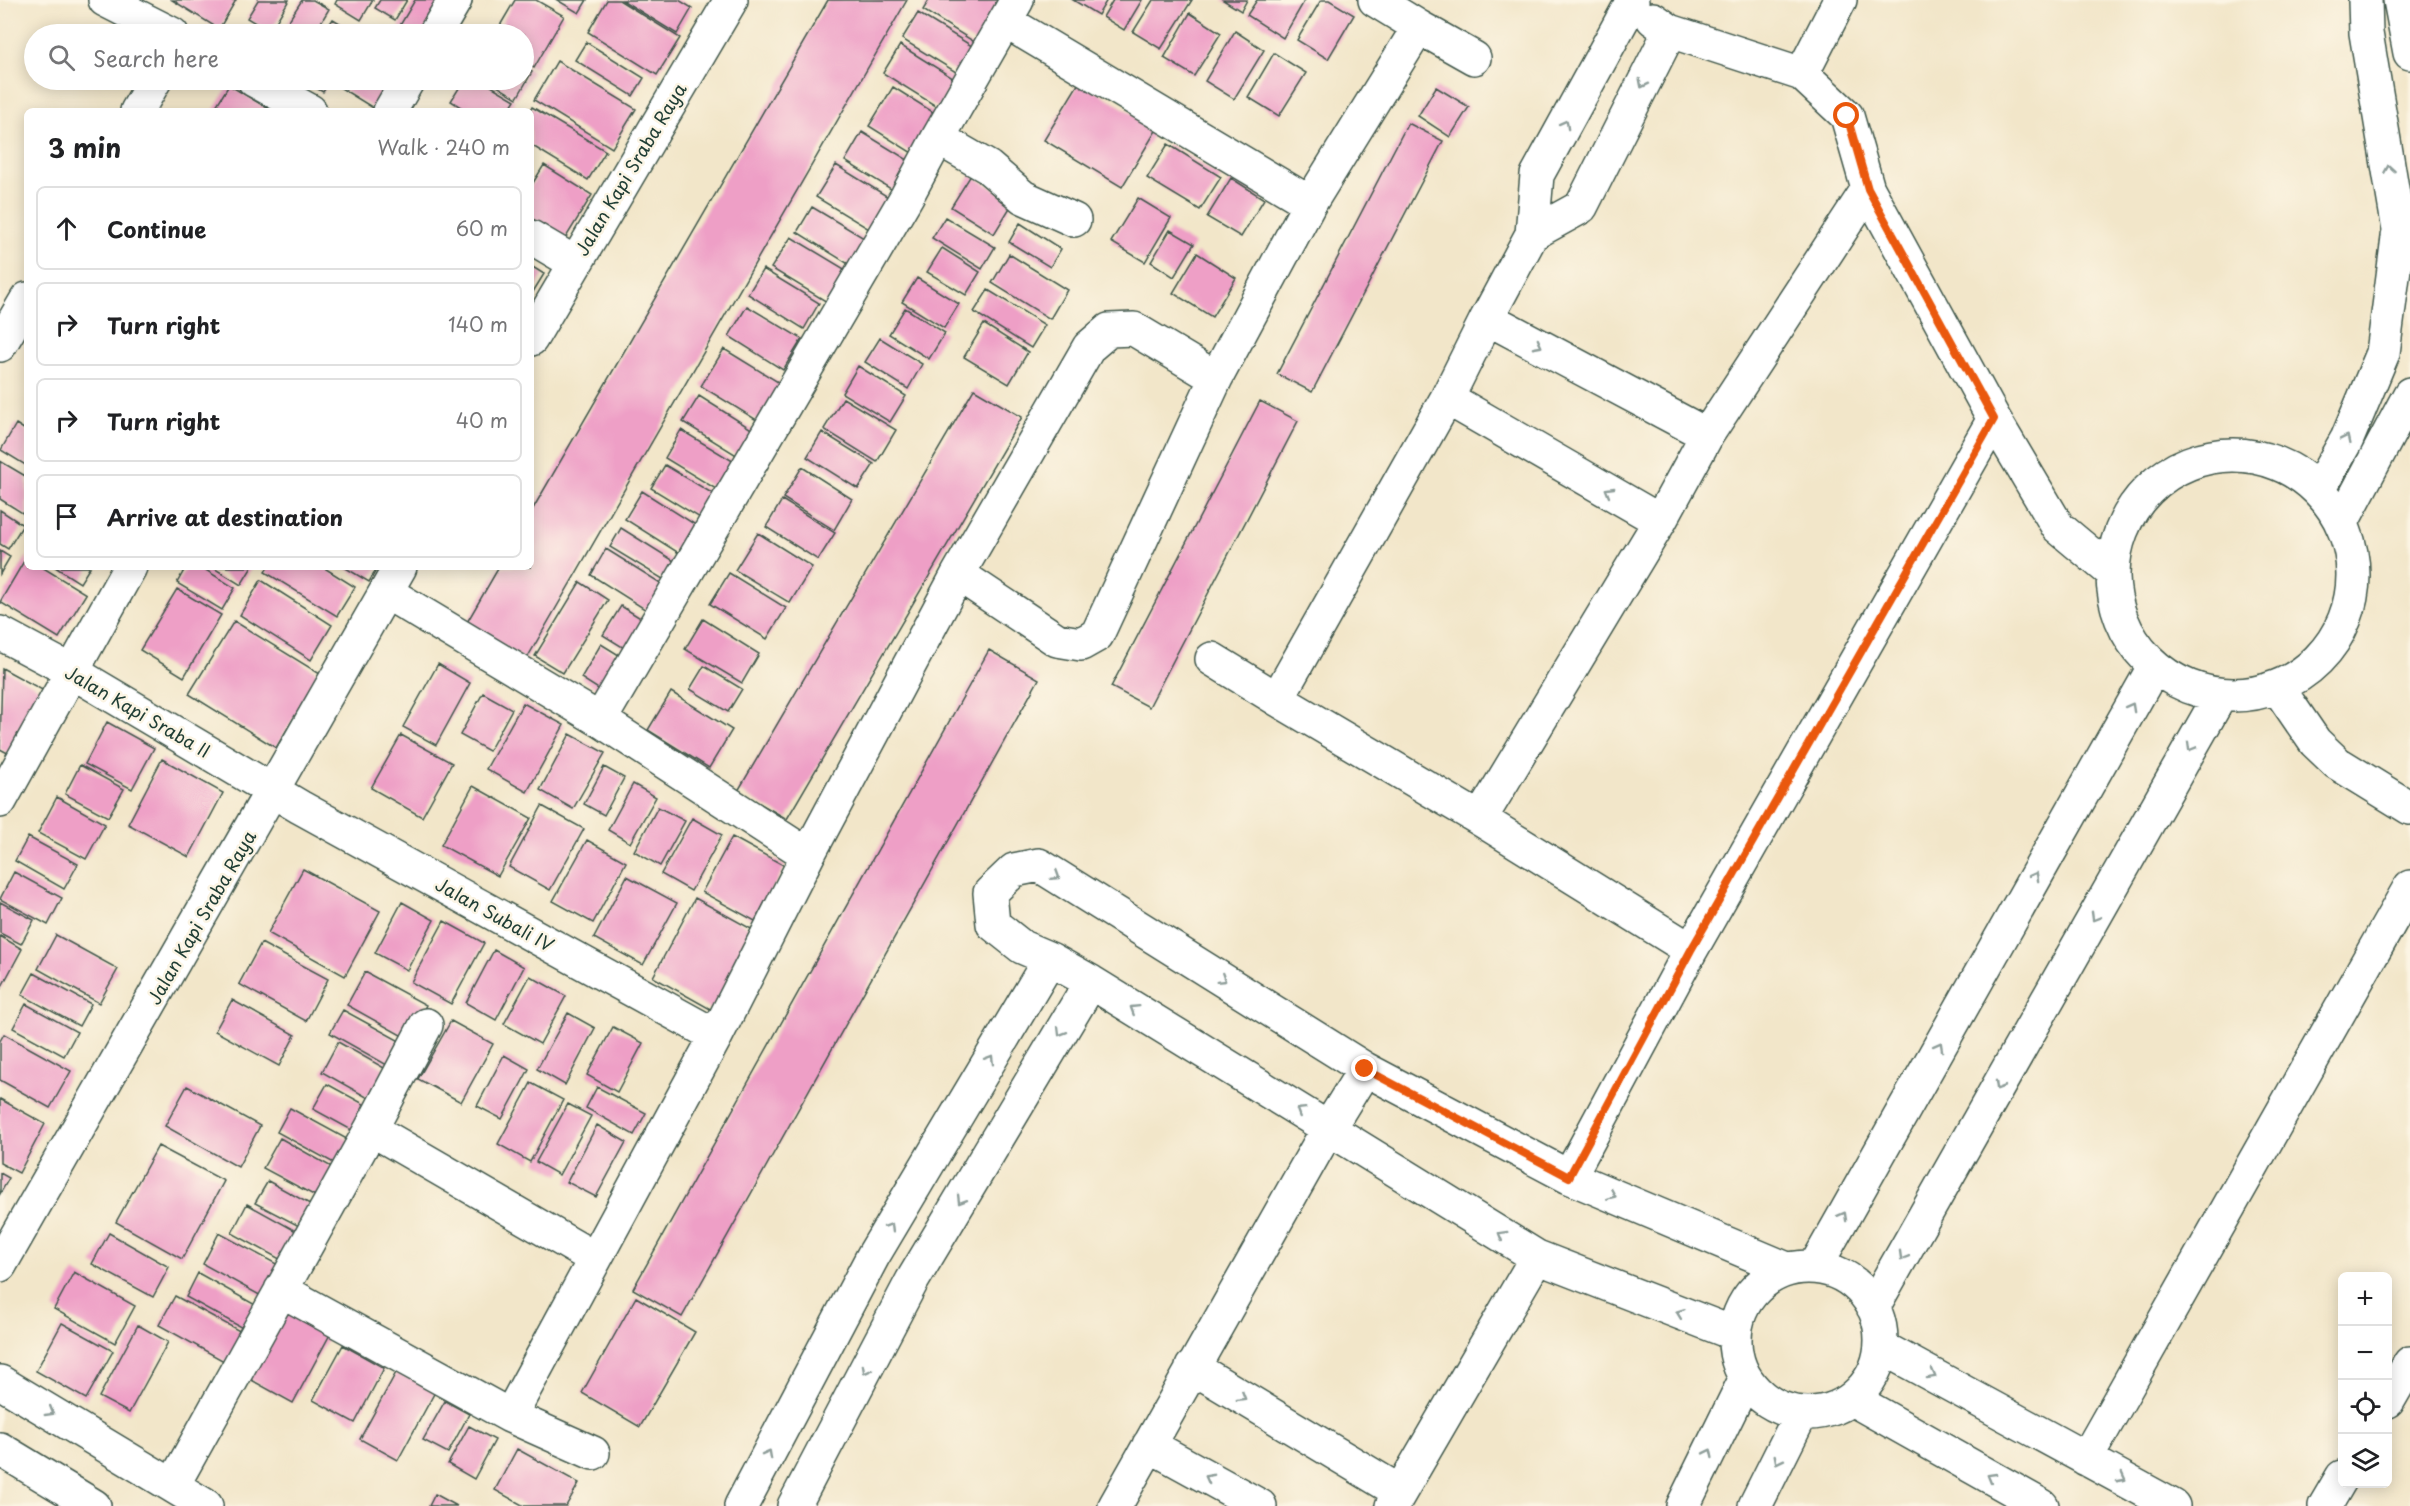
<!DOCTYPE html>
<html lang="en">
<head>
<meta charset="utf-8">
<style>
  body { margin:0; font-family:"Playpen Sans",sans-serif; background:#f6f6f6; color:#202124 }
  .controls { position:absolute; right:18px; bottom:18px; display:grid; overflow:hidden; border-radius:9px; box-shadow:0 3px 15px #0003 }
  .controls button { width:54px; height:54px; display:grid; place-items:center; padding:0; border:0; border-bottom:2px solid #e0e0e0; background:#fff; color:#202124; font:30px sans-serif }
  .stop { position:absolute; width:18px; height:18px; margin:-14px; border:4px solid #ea580c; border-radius:50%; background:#fff }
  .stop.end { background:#ea580c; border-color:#fff; box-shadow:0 2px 6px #0008 }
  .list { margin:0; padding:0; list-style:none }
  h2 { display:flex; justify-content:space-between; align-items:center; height:78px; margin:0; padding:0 24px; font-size:26px }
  h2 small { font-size:20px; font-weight:400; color:#757577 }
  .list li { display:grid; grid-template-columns:39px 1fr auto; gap:18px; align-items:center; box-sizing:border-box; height:84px; margin:0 12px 12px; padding:0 12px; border:2px solid #e0e0e0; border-radius:9px }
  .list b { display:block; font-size:22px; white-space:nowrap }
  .list em { font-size:20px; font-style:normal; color:#757577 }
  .icon { flex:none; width:33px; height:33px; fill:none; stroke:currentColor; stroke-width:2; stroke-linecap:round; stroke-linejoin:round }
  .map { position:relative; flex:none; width:2410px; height:1506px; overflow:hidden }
  .search { position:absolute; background:#fff; box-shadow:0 3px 15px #0003; left:24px; top:24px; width:510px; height:66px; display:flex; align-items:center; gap:15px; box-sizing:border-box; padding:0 21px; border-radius:33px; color:#757577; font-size:22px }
  .panel { position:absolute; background:#fff; box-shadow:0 3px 15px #0003; left:24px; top:108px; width:510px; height:462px; border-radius:9px }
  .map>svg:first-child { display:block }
</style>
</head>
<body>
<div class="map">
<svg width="2410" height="1506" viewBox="0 0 2410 1506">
  <rect width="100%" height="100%" fill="#fcf5e5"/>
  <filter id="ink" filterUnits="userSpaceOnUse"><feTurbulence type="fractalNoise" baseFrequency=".0167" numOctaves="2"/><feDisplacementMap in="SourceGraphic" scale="12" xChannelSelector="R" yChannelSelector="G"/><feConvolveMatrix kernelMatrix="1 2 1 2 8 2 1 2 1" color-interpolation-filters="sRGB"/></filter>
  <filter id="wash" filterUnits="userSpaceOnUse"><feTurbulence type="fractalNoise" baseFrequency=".008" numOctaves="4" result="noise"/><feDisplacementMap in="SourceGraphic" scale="24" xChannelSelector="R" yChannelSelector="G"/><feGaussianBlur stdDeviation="1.35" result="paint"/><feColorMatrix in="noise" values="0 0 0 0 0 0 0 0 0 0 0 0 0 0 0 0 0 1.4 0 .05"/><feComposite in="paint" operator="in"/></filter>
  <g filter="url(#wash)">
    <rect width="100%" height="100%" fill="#f2e6c9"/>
    <g id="blocks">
      <path fill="#ee9fc6" d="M172,0H236L219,29Z
        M258,0H289L270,32L247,18Z
        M302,0H313L329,9L314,34H280Z
        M337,0H373L361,20L335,4Z
        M380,0H407L395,20L375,8Z
        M415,0H443L422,34H410L399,27Z
        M515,0H536L564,16L534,68L524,62V34H495Z
        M557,0H587L579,13Z
        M607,0H619L680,38L657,75L588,32Z
        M622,0H679L692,8L677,34Z
        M828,0H907L526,660L466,624L499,567H531V512Z
        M929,0H997L1001,2L976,43L923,10Z
        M1073,0H1107L1098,15Z
        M1113,0H1142L1124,30L1103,17Z
        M1153,0H1192L1161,49L1133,32Z
        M1223,0H1247L1241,11Z
        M1257,0H1305L1283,38L1247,15Z
        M1321,0H1329L1354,15L1328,59L1297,40Z
        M918,13L980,51L964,77L902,39Z
        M1190,13L1221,33L1194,76L1164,58Z
        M333,19L358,34H323Z
        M1235,31L1264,50L1234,99L1205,81Z
        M586,42L644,78L633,96L575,60Z
        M900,45L956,80L939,108L883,73Z
        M1274,53L1306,73L1279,116L1248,97Z
        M557,61L636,109L612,148L534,100Z
        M524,66L532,72L517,98L487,80H524Z
        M302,80H331L323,92Z
        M339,80H400L378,111L336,85Z
        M464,80H481L515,100L508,111H467L451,101Z
        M1080,81L1157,129L1122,187L1044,140Z
        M229,85L272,111H213Z
        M893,87L944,119L920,158L869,126Z
        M1436,87L1469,107L1450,137L1418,116Z
        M532,107L606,151L588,180L531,145L530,111Z
        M1408,123L1443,141L1312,392L1277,374Z
        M862,132L916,165L899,194L845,161Z
        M1168,144L1221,177L1200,210L1147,178Z
        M544,165L592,195L565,239L531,218V186Z
        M836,165L893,200L874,232L816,197Z
        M971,175L1014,201L994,234L951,207Z
        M1231,178L1264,199L1241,237L1207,217Z
        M1138,198L1171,218L1145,262L1111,242Z
        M812,207L874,244L858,270L797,232Z
        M945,217L995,247L982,269L932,238Z
        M1020,223L1061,249L1050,267L1009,242Z
        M1170,230L1194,244L1174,277L1151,262Z
        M791,237L856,276L837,308L771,268Z
        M942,248L980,272L966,295L927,272Z
        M1197,253L1236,278L1212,317L1173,293Z
        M1009,254L1067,290L1050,319L992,283Z
        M531,266L544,274L531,295Z
        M763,269L819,303L804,329L748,294Z
        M917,278L959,304L944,328L902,302Z
        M988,290L1045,325L1031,348L974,312Z
        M747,306L802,339L783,370L729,336Z
        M905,308L945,333L929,359L889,334Z
        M984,324L1028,352L1009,384L964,357Z
        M880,338L922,364L908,389L865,362Z
        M724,349L791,390L768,427L701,386Z
        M858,366L906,396L890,422L842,393Z
        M974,389L1022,417L787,819L738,791Z
        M699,396L761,435L746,461L683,422Z
        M843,398L896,430L877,462L824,429Z
        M1260,401L1298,421L1149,707L1111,687Z
        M16,424L27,431V466L1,450Z
        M681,430L746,469L729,497L665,458Z
        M822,432L874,464L858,489L807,457Z
        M0,461L27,477V516L0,499Z
        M665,465L725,501L710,524L651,488Z
        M802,467L852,499L834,530L783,498Z
        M642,491L702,529L685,557L625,519Z
        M782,500L835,533L818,560L766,527Z
        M0,510L23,525L8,549L0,544Z
        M621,528L682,566L671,584L610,547Z
        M758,533L812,567L790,603L735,570Z
        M606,549L670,589L654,615L591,575Z
        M0,551L10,557L0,574Z
        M27,556V567H42L86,594L59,638L0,602Z
        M55,567H90L80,583Z
        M186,567H201L235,588L222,610L177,583Z
        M212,567H252L241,585Z
        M268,567H323L355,587L337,616L265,572Z
        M344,567H378L369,582Z
        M729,573L786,608L767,639L710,604Z
        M261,580L332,625L311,660L240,615Z
        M580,582L608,600L563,673L535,656Z
        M177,589L221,615L184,677L140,650Z
        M621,606L655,627L637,656L603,635Z
        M703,619L759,654L742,683L685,649Z
        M234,621L320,674L276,748L189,694Z
        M601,644L627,660L606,694L581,678Z
        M989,650L1039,679L682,1317L633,1289Z
        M438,664L470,683L436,745L403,727Z
        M704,666L742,689L728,712L690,689Z
        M2,668L48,693L15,757L0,749Z
        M671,692L732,730L709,768L648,730Z
        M483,693L512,709L489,751L460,735Z
        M523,703L564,725L527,792L486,769Z
        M107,722L154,748L132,789L85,764Z
        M570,734L605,753L573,809L540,790Z
        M401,735L452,763L422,817L371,788Z
        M162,759L223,793L189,857L128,824Z
        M80,765L124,789L108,817L65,794Z
        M604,767L624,778L604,815L584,804Z
        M633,784L656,797L630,843L608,830Z
        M473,786L531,818L498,876L441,845Z
        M57,797L105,824L86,859L38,833Z
        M542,806L584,829L550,890L509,867Z
        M658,807L685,821L660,866L634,851Z
        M692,818L722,835L691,891L661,874Z
        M28,837L78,864L64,889L15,861Z
        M732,837L785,866L755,921L702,892Z
        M587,840L626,862L593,923L553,901Z
        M303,869L380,911L345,976L268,933Z
        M14,872L62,898L48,925L0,899Z
        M627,876L677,903L643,965L594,938Z
        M695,898L755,931L712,1010L653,977Z
        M0,902L34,920L21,944L0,933Z
        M402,902L434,920L407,970L375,953Z
        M444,921L484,943L451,1004L411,982Z
        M56,935L118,969L99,1003L38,969Z
        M0,936L22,949L0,990Z
        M261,943L328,979L306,1021L239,984Z
        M494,950L524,967L496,1020L466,1003Z
        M365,972L426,1005L408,1039L347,1005Z
        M34,973L91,1004L79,1026L22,995Z
        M530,976L566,996L540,1044L504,1024Z
        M232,1000L295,1035L279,1066L215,1031Z
        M26,1004L77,1032L64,1056L13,1028Z
        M343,1010L407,1045L394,1069L330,1033Z
        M568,1013L595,1028L565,1085L537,1069Z
        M451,1021L493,1044L461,1102L418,1079Z
        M613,1027L643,1043L617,1092L587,1075Z
        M4,1034L71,1071L50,1108L0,1080V1041Z
        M338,1042L386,1069L370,1099L322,1072Z
        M504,1055L529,1069L502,1119L477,1106Z
        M531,1083L563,1100L530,1162L498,1144Z
        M327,1084L371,1108L357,1133L313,1109Z
        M187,1086L260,1126L238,1167L165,1126Z
        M597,1087L646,1113L634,1135L586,1108Z
        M0,1099L45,1124L19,1173L0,1163Z
        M568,1104L591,1116L559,1175L536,1162Z
        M290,1108L356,1144L343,1168L277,1132Z
        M597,1125L626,1142L596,1197L567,1182Z
        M280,1138L337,1170L321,1199L263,1168Z
        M158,1146L224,1181L182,1259L116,1222Z
        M0,1173L9,1178L0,1194Z
        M268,1181L310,1204L299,1226L255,1203Z
        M247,1204L303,1235L287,1263L232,1233Z
        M109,1233L169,1267L153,1297L92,1264Z
        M219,1233L282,1267L265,1298L203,1264Z
        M74,1272L135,1306L115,1343L54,1309Z
        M198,1273L259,1307L246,1330L186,1297Z
        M175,1296L247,1335L231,1365L159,1325Z
        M636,1297L695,1332L640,1427L582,1393Z
        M287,1301L334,1327L293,1403L246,1377Z
        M62,1323L113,1351L86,1399L36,1371Z
        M138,1325L168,1342L129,1413L99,1397Z
        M343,1345L384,1368L355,1423L313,1400Z
        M398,1369L436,1390L398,1460L360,1439Z
        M445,1401L469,1414L448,1453L423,1440Z
        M469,1426L495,1440L474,1479L448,1464Z
        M517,1449L579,1483L566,1506H524L495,1490Z
        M435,1494L457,1506H429Z"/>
    </g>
  </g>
  <g filter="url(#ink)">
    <use href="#blocks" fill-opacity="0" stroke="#3f564a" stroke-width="1.5"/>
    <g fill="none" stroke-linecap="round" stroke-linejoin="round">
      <g stroke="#3f564a" stroke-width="36">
        <path id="minor" d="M105,0L172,34
          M1375,0L1419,27L1474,58
          M1840,0L1802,74L1847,116L1868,189L1994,419L2058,527L2113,573
          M2400,0L2410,53
          M1632,2L1537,175L1532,234L1581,207L1670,31
          M1653,19L1670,31L1802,74
          M1005,21L1310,203
          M435,34L455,0
          M254,80L310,111
          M137,111L155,80
          M390,111L408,80
          M938,138L988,167L1023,197L1074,220
          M1532,234L1487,318L1447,398L1277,699L1480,819L1691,950
          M531,237L575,263
          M1487,318L1707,435
          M0,345L27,299
          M1447,398L1660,521
          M2113 575a120 120 0 1 1 240 0a120 120 0 1 1-240 0Z
          M2318,490L2347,439L2383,353L2399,230L2366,33L2365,0
          M2342,522L2410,394
          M958,574L1057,640L1081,644L1097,635L1216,378L1310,203L1419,27
          M386,592L600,720L808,855
          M0,633L71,671L300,807L716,1036
          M1212,659L1277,699
          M2278,688L2315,742L2337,763L2410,808
          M600,720L907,196L938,138L1017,0
          M0,801L130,567
          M1480,819L1660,521L1707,435L1868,189
          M371,1129L594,1258
          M1569,1177L1691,950L1994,419
          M1735 1340a73 73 0 1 1 146 0a73 73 0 1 1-146 0Z
          M1815,1267L2154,667
          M281,1290L510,1416
          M1873,1307L2220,696
          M1735,1334L1537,1257L1091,982L1050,959L1022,947L993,924L990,893L1014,870L1039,865L1365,1069L1569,1177L1787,1269
          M1881,1347L2173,1506
          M1192,1367L1400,1492
          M0,1382L206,1506
          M1852,1399L2042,1506
          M2388,1401L2410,1363
          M1149,1445L1260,1506
          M0,1449L94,1506
          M593,1453L510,1416L716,1036L808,855L958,574L1089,347L1109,330L1134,329L1216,378
          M2086,1459L2410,887
          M173,1485L371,1129L426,1025
          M741,1506L873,1256L1050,959
          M794,1506L912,1281L1091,982
          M1115,1506L1328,1129L1365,1069
          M1392,1506L1537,1257
          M1683,1506L1745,1380
          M1755,1506L1801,1414
          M2325,1506L2342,1477"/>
      </g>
      <g stroke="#3f564a" stroke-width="36">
        <path id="tertiary" d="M531,339L731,0
          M0,1265L400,567"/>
      </g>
      <use href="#minor" stroke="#fff" stroke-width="33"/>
      <use href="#tertiary" stroke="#fff" stroke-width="33"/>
    </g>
    <defs><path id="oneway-chevron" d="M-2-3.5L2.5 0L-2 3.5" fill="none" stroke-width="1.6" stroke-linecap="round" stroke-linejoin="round" transform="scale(1.5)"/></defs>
    <g stroke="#8f9e9a">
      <use href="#oneway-chevron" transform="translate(1643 84) rotate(117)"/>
      <use href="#oneway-chevron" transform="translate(1565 124) rotate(-61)"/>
      <use href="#oneway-chevron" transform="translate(2389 169) rotate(-99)"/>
      <use href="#oneway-chevron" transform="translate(1538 345) rotate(28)"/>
      <use href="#oneway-chevron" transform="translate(2346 439) rotate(-64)"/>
      <use href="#oneway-chevron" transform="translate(1609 491) rotate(-150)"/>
      <use href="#oneway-chevron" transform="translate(2131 707) rotate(-61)"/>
      <use href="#oneway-chevron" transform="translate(2191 747) rotate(120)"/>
      <use href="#oneway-chevron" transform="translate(1056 876) rotate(32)"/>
      <use href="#oneway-chevron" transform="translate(2035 876) rotate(-61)"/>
      <use href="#oneway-chevron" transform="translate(2095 917) rotate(120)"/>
      <use href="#oneway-chevron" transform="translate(1222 979) rotate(32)"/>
      <use href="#oneway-chevron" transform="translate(1134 1009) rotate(-148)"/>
      <use href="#oneway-chevron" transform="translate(1061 1032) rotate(121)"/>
      <use href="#oneway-chevron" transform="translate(1939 1046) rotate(-61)"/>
      <use href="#oneway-chevron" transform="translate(990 1059) rotate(-59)"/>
      <use href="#oneway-chevron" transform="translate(1999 1086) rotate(120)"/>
      <use href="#oneway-chevron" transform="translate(1300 1111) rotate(-148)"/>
      <use href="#oneway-chevron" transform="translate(1612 1195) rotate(23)"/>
      <use href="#oneway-chevron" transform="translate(961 1200) rotate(121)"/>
      <use href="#oneway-chevron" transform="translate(1843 1216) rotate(-61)"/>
      <use href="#oneway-chevron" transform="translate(890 1227) rotate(-59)"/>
      <use href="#oneway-chevron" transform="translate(1502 1235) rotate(-149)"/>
      <use href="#oneway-chevron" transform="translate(1903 1256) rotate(120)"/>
      <use href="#oneway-chevron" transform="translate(1680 1313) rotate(-159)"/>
      <use href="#oneway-chevron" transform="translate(866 1370) rotate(118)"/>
      <use href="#oneway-chevron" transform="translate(1932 1375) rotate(29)"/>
      <use href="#oneway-chevron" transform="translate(1242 1397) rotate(31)"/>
      <use href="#oneway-chevron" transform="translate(50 1412) rotate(31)"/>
      <use href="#oneway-chevron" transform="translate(1709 1453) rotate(-64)"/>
      <use href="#oneway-chevron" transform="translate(768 1454) rotate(-62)"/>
      <use href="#oneway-chevron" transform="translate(1778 1460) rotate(117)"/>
      <use href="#oneway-chevron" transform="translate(1991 1477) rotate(-150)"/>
      <use href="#oneway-chevron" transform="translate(1209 1478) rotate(-152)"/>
      <use href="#oneway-chevron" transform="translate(2122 1478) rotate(28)"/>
    </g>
  </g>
  <g fill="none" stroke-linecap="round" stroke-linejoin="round" filter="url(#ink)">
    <path stroke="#ea580c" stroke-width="8" d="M1365,1069L1569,1177L1691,950L1994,419L1868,189L1847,116"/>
  </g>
  <g text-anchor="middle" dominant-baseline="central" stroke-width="5" stroke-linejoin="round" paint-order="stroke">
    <g font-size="18" fill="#1f3d34" stroke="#fcf5e5">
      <text transform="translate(630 169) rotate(-59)">Jalan Kapi Sraba Raya</text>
      <text transform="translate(138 711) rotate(30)">Jalan Kapi Sraba II</text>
      <text transform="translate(495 914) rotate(29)">Jalan Subali IV</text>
      <text transform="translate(201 917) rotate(-60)">Jalan Kapi Sraba Raya</text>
    </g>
  </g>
</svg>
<div class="controls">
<button>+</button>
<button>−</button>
<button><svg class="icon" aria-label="locate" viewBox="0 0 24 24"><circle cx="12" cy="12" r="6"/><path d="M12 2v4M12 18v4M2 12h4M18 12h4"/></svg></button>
<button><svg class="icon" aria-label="layers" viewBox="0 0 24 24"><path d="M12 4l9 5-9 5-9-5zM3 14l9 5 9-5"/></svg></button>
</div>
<div class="stop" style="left:1847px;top:116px"></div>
<div class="stop end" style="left:1365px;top:1069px"></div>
<div class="search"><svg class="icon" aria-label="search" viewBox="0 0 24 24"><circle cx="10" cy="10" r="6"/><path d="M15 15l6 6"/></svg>Search here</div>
<section class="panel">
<h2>3 min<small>Walk · 240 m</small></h2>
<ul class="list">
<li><svg class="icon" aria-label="ahead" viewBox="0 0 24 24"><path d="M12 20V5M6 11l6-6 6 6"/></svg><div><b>Continue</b></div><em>60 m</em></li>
<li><svg class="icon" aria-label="right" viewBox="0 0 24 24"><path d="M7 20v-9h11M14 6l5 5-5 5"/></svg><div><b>Turn right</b></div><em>140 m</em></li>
<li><svg class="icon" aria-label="right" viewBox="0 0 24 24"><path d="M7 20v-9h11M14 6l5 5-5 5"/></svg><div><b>Turn right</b></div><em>40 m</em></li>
<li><svg class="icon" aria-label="arrive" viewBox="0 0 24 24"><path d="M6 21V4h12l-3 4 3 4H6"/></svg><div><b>Arrive at destination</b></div></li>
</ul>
</section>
</div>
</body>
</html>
